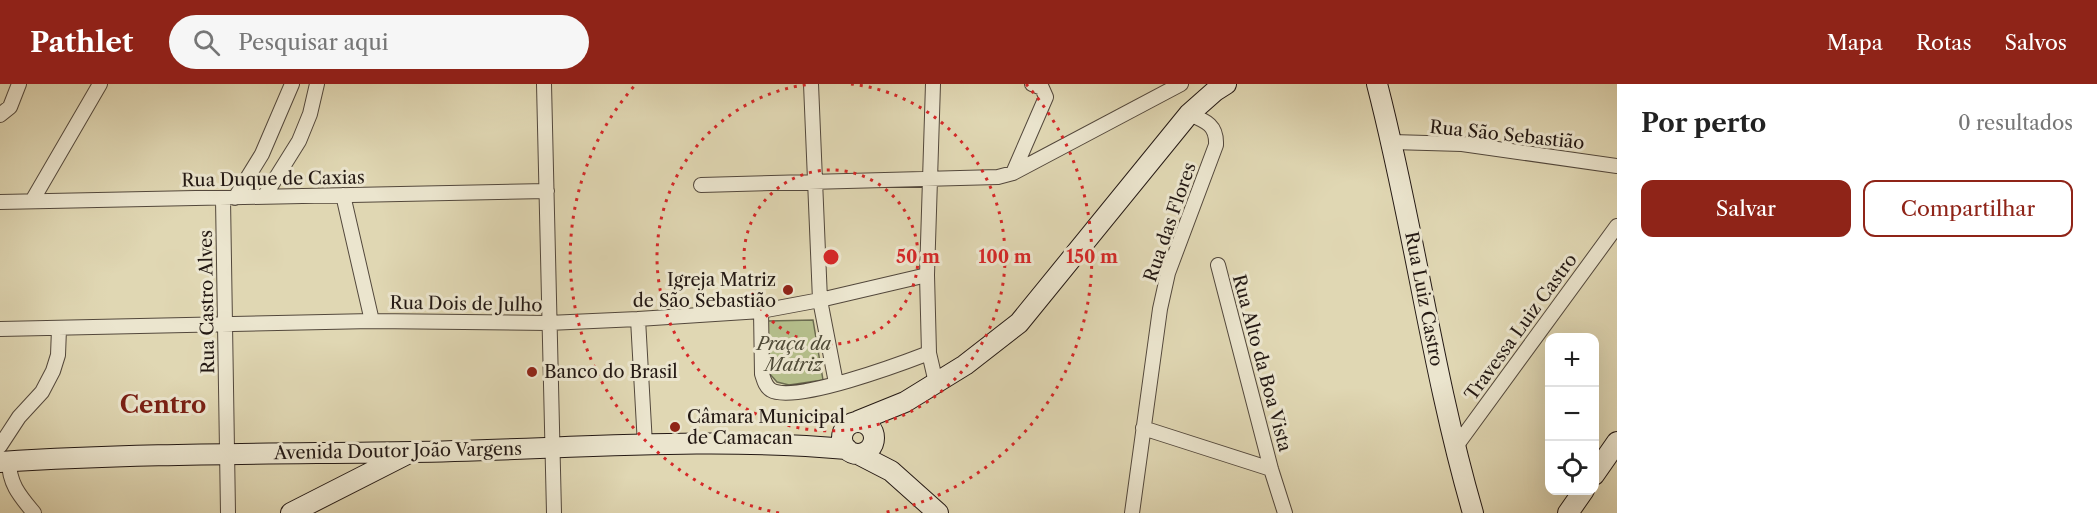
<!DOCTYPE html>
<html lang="pt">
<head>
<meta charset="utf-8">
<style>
  body { margin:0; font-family:"Libre Caslon Text",serif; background:#f6f6f6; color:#222 }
  .controls { position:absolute; right:18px; bottom:18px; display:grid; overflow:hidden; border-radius:12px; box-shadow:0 6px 24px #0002 }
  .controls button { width:54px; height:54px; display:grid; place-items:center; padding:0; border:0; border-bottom:2px solid #e0e0e0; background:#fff; color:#222; font:30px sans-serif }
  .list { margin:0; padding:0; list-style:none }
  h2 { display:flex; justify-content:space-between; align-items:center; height:78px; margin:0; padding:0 24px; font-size:26px }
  h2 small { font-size:20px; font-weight:400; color:#767676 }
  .actions { display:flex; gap:12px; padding:18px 24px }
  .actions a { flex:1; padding:14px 0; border:2px solid #8f2418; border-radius:12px; text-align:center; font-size:21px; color:#8f2418 }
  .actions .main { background:#8f2418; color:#fff }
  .icon { flex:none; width:33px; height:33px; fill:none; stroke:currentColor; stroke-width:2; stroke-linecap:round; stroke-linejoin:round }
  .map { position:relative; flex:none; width:1617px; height:429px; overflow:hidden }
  header { display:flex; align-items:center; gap:36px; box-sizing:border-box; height:84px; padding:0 30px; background:#8f2418; color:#fff }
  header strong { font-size:28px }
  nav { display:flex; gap:33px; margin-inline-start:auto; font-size:21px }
  .search { width:420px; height:54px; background:#f6f6f6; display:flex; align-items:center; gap:15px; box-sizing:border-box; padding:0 21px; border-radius:33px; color:#767676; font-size:22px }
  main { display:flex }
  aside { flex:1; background:#fff }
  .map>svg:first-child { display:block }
</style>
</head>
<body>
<header>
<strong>Pathlet</strong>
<div class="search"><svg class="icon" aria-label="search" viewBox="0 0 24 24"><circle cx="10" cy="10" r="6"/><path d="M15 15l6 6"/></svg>Pesquisar aqui</div>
<nav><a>Mapa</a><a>Rotas</a><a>Salvos</a></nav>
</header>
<main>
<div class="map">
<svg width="1617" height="429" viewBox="0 0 1617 429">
  <rect width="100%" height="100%" fill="#e0d7b3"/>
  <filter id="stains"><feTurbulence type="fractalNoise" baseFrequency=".00333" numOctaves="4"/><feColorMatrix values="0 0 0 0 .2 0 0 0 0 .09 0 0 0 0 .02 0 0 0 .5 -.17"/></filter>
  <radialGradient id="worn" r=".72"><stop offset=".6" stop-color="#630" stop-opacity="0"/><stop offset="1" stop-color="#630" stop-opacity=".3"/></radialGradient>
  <path fill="#b5be8b" stroke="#6c6c50" stroke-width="1.5" d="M813,236L823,296L789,301L777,298L769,289L768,237Z"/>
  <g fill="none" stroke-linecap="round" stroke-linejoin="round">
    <g stroke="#53483c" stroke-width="16">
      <path id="street" d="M544,0L554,429
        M811,0L820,216L836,299
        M933,0L927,191L929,269L936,299
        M0,31L10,23L19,0
        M1392,58L1462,60L1617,82
        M1013,89L1046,13L1042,4L1032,0
        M701,101L998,93L1013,89L1181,0
        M343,111L372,237
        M264,113L299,57L310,30L317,0
        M235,114L262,70L292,0
        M223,115L228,429
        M32,117L100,0
        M0,118L547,107
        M1218,181L1271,385L1285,429
        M761,227L762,290C764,296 765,302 771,306C794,320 903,279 929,269
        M638,235L645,361
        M0,245L372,237L548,239L638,235L761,227L820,216L927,191
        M1143,344L1271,385
        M0,362L19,333L42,308L53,287L58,271L59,245
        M1454,365L1617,142
        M9,377C9,400 20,412 34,429
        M1132,429L1160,225L1168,189L1216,61C1217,41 1206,37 1189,30"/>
    </g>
    <g stroke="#241914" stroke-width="22">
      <path id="secondary" d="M1377,0C1414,142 1432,288 1473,429
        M858,337L905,318L965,281L1019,239L1189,30L1215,7L1226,0
        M842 354a16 16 0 1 1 32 0a16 16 0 1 1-32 0Z
        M858,370L891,387L938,429
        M0,378C137,369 275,370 412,368C557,366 702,352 847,365
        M1594,391L1617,358
        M291,429L409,369
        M1568,429L1584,406"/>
    </g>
    <use href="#street" stroke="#ebe5ce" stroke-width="14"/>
    <use href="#secondary" stroke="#ebe5ce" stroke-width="20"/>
  </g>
  <g fill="none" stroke="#d62828" stroke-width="3" stroke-dasharray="3 6">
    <circle cx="831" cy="173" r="87"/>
    <path d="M851 0A174 174 0 1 1 811 0"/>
    <path d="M779 429A261 261 0 0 1 636 0M1026 0A261 261 0 0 1 883 429"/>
  </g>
  <g fill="#8f2418" stroke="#ebe5ce" stroke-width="2">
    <circle cx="788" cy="206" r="6"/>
    <circle cx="532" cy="288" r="6"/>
    <circle cx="675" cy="343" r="6"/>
  </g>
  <g text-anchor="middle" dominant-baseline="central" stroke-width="6" stroke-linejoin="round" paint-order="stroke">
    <g font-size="18" fill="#241914" stroke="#ebe5ce">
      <text transform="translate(1507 51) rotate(6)">Rua São Sebastião</text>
      <text transform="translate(273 95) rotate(-1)">Rua Duque de Caxias</text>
      <text transform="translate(1170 138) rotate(-71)">Rua das Flores</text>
      <text transform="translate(1424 215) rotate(79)">Rua Luiz Castro</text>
      <text transform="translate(207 218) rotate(-91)">Rua Castro Alves</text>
      <text transform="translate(466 220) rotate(1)">Rua Dois de Julho</text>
      <text transform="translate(1521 243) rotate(-54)">Travessa Luiz Castro</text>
      <text transform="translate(1262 279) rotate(75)">Rua Alto da Boa Vista</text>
      <text transform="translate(398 367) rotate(-1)">Avenida Doutor João Vargens</text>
    </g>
    <g font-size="18" fill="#241914" stroke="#ebe5ce" text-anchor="start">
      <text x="776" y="196" text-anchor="end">Igreja Matriz<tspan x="776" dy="21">de São Sebastião</tspan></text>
      <text x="544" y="288">Banco do Brasil</text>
      <text x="687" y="333">Câmara Municipal<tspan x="687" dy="21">de Camacan</tspan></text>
    </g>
    <g font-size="18" font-style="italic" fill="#504b38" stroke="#ebe5ce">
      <text x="794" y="260">Praça da<tspan x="794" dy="21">Matriz</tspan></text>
    </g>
    <g font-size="24" font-weight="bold" fill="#7a1f14" stroke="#ebe5ce">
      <text x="163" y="320">Centro</text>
    </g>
  </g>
  <circle cx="831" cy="173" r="9" fill="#d62828" stroke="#ebe5ce" stroke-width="3"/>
  <g font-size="18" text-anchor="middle" font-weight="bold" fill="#d62828" stroke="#ebe5ce" stroke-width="6" stroke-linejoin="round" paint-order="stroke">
    <text x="918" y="179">50 m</text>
    <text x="1005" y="179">100 m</text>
    <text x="1092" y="179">150 m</text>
  </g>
  <rect width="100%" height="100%" filter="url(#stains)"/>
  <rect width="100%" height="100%" fill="url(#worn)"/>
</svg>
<div class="controls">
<button>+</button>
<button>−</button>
<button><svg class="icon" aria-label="locate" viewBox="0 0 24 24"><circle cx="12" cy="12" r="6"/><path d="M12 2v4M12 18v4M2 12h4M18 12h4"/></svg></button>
</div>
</div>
<aside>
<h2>Por perto<small>0 resultados</small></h2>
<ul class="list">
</ul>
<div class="actions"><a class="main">Salvar</a><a>Compartilhar</a></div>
</aside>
</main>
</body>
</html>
